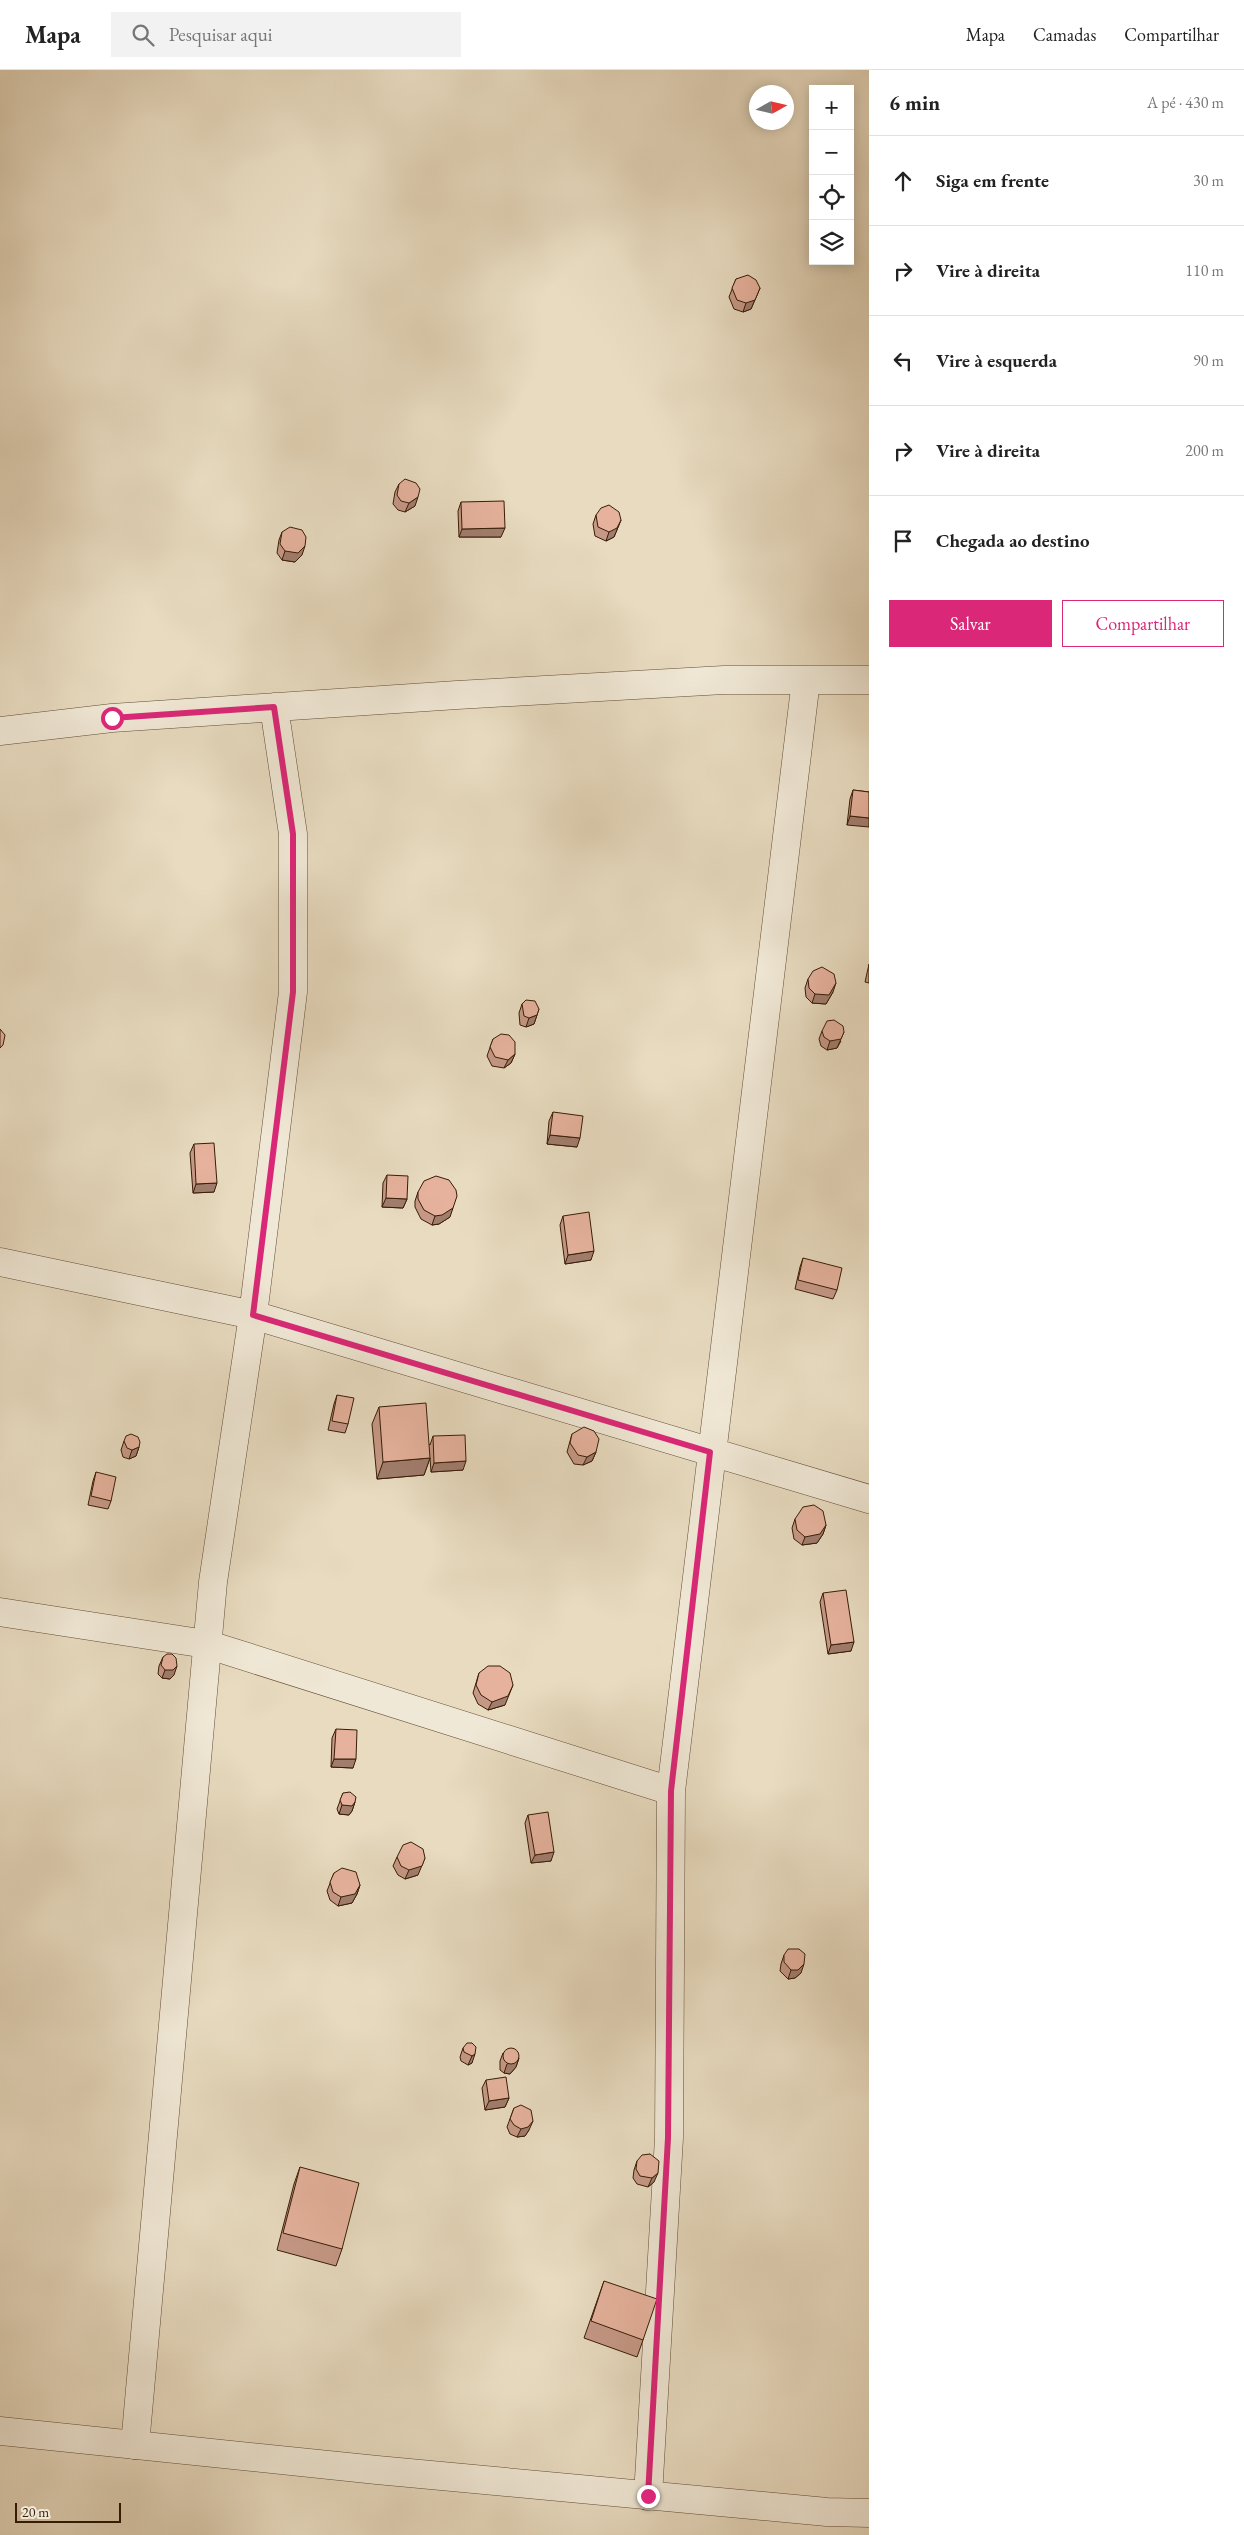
<!DOCTYPE html>
<html lang="pt">
<head>
<meta charset="utf-8">
<style>
  body { margin:0; font-family:"EB Garamond",serif; background:#f2f2f2; color:#222 }
  .controls { position:absolute; right:15px; top:15px; display:grid; overflow:hidden; border-radius:0px; box-shadow:0 2px 12px #0003 }
  .controls button { width:45px; height:45px; display:grid; place-items:center; padding:0; border:0; border-bottom:1px solid #e0e0e0; background:#fff; color:#222; font:25px sans-serif }
  .compass { position:absolute; left:749px; top:15px; width:45px; height:45px; border-radius:50%; background:#fff; box-shadow:0 2px 12px #0003; rotate:82deg }
  .scale { position:absolute; left:15px; bottom:12px; width:106px; box-sizing:border-box; padding-left:5px; border:2px solid #371c06; border-top:0; font-size:14px; line-height:18px; white-space:nowrap; color:#371c06; -webkit-text-stroke:4px #f0e8d6; paint-order:stroke }
  .stop { position:absolute; width:15px; height:15px; margin:-11px; border:4px solid #db2777; border-radius:50%; background:#fff }
  .stop.end { background:#db2777; border-color:#fff; box-shadow:0 1px 5px #0008 }
  .list { margin:0; padding:0; list-style:none }
  h2 { display:flex; justify-content:space-between; align-items:center; height:65px; margin:0; padding:0 20px; font-size:21px }
  h2 small { font-size:16px; font-weight:400; color:#767676 }
  .list li { display:grid; grid-template-columns:32px 1fr auto; gap:15px; align-items:center; box-sizing:border-box; height:90px; padding:0 20px; border-top:1px solid #e0e0e0 }
  .list b { display:block; font-size:19px; white-space:nowrap }
  .list em { font-size:16px; font-style:normal; color:#767676 }
  .actions { display:flex; gap:10px; padding:15px 20px }
  .actions a { flex:1; padding:11px 0; border:1px solid #db2777; border-radius:0px; text-align:center; font-size:18px; color:#db2777 }
  .actions .main { background:#db2777; color:#fff }
  .icon { flex:none; width:28px; height:28px; fill:none; stroke:currentColor; stroke-width:2; stroke-linecap:round; stroke-linejoin:round }
  .map { position:relative; flex:none; width:869px; height:2465px; overflow:hidden }
  header { display:flex; align-items:center; gap:30px; box-sizing:border-box; height:70px; padding:0 25px; background:#fff; border-bottom:1px solid #e0e0e0 }
  header strong { font-size:24px }
  nav { display:flex; gap:28px; margin-inline-start:auto; font-size:18px }
  .search { width:350px; height:45px; background:#f2f2f2; display:flex; align-items:center; gap:12px; box-sizing:border-box; padding:0 18px; border-radius:0px; color:#767676; font-size:19px }
  main { display:flex }
  aside { flex:1; background:#fff }
  .map>svg:first-child { display:block }
</style>
</head>
<body>
<header>
<strong>Mapa</strong>
<div class="search"><svg class="icon" aria-label="search" viewBox="0 0 24 24"><circle cx="10" cy="10" r="6"/><path d="M15 15l6 6"/></svg>Pesquisar aqui</div>
<nav><a>Mapa</a><a>Camadas</a><a>Compartilhar</a></nav>
</header>
<main>
<div class="map">
<svg width="869" height="2465" viewBox="0 0 869 2465">
  <rect width="100%" height="100%" fill="#e8dbc0"/>
  <filter id="stains"><feTurbulence type="fractalNoise" baseFrequency=".004" numOctaves="4"/><feColorMatrix values="0 0 0 0 .2 0 0 0 0 .09 0 0 0 0 .02 0 0 0 .5 -.17"/></filter>
  <radialGradient id="worn" r=".72"><stop offset=".6" stop-color="#630" stop-opacity="0"/><stop offset="1" stop-color="#630" stop-opacity=".3"/></radialGradient>
  <g fill="none" stroke-linecap="round" stroke-linejoin="round">
    <g stroke="#634c34" stroke-width="29">
      <path id="minor" d="M0,661L112,648L457,625L724,610H869
        M0,1192L253,1245L869,1429
        M0,1542L206,1574L671,1721
        M135,2375L213,1512L253,1245L293,922V764L274,637
        M648,2426L669,2068L671,1721L806,610"/>
    </g>
    <g stroke="#634c34" stroke-width="29">
      <path id="tertiary" d="M0,2361L377,2400L827,2442L869,2443"/>
    </g>
    <use href="#minor" stroke="#f0e8d6" stroke-width="28"/>
    <use href="#tertiary" stroke="#f0e8d6" stroke-width="28"/>
  </g>
  <path fill="#c69987" stroke="#371c06" d="M736,209L760,218L751,239L743,242L734,239L729,227Z
    M399,414L415,436L405,442L398,440L393,434L395,422Z
    M461,432L501,467H459L458,441Z
    M596,445L621,450L614,467L606,471L595,466L593,454Z
    M282,462L302,485L295,492L282,490L277,483L279,470Z
    M853,720L869,722L847,755L850,729Z
    M869,894V913L865,912Z
    M808,909L833,922L826,934L812,933L806,927L805,918Z
    M522,934L539,939L534,954L526,957L520,955L519,943Z
    M822,961L841,971L837,978L827,980L821,976L819,969Z
    M493,969L515,984L511,993L504,998L492,996L487,986Z
    M553,1042L577,1077L547,1074L549,1051Z
    M194,1074L214,1122L193,1123L190,1083Z
    M387,1105L407,1129L403,1138L382,1137L383,1113Z
    M418,1122L450,1147L439,1154L432,1155L421,1149L415,1137V1131Z
    M563,1146L591,1190L565,1194L560,1155Z
    M803,1188L837,1220L833,1229L795,1219L800,1197Z
    M337,1325L348,1354L345,1363L328,1360L334,1334Z
    M379,1337L430,1375L433,1366L463,1400L431,1402L430,1388L424,1405L377,1409L372,1354Z
    M572,1364L596,1382L592,1391L583,1395L574,1394L567,1382Z
    M124,1371L139,1377L136,1386L129,1389L123,1387L121,1380Z
    M96,1402L111,1431L108,1439L88,1435L93,1411Z
    M795,1449L826,1455L823,1464L817,1473L802,1475L794,1469L792,1458Z
    M823,1523L851,1581L828,1584L820,1532Z
    M163,1587L174,1605L170,1609L162,1608L158,1604L159,1596Z
    M479,1603L505,1635L488,1640L478,1634L473,1623Z
    M336,1659L353,1698L331,1697L332,1668Z
    M343,1723L355,1732L352,1741L349,1745L339,1744L337,1739Z
    M528,1745L551,1791L531,1793L525,1753Z
    M397,1787L418,1805L405,1809L398,1805L393,1796Z
    M334,1803L360,1815L357,1824L352,1833L338,1836L330,1830L327,1821Z
    M784,1885L801,1903L795,1908L788,1909L780,1901L781,1894Z
    M472,1973V1993L468,1995L461,1991L460,1987L463,1978Z
    M503,1983L519,1988L516,1997L510,2004L504,2003L500,2000V1991Z
    M486,2010L509,2028L505,2037L485,2040L482,2018Z
    M514,2038L529,2060L525,2066L517,2067L510,2064L507,2057Z
    M650,2084L654,2112L648,2117L637,2114L633,2108L634,2100L637,2091Z
    M300,2097L342,2179L336,2196L277,2180L294,2114Z
    M604,2211L643,2270L637,2287L584,2268Z"/>
  <path fill="#a17d6e" stroke="#371c06" d="M760,218L751,239L743,242L746,233Z
    M418,427L415,436L405,442L409,433Z
    M621,450L614,467L606,471L609,462Z
    M505,458L501,467H459L462,459Z
    M305,476L302,485L295,492L282,490L285,481Z
    M850,746L869,748V757L847,755Z
    M836,913L833,922L826,934L812,933L815,924Z
    M537,945L534,954L526,957L529,948Z
    M844,962L837,978L827,980L830,971Z
    M515,984L511,993L504,998L508,990Z
    M550,1065L580,1068L577,1077L547,1074Z
    M217,1113L214,1122L193,1123L196,1114Z
    M386,1128L407,1129L403,1138L382,1137Z
    M453,1138L450,1147L439,1154L432,1155L435,1146Z
    M594,1181L591,1190L565,1194L568,1185Z
    M139,1377L136,1386L129,1389L132,1380Z
    M596,1382L592,1391L583,1395L587,1387Z
    M430,1388L424,1405L377,1409L383,1392Z
    M466,1391L463,1400L431,1402L434,1393Z
    M826,1455L823,1464L817,1473L802,1475L805,1467Z
    M854,1572L851,1581L828,1584L831,1575Z
    M177,1596L174,1605L170,1609L162,1608L165,1600Z
    M513,1615L505,1635L488,1640L492,1632Z
    M334,1689H356L353,1698L331,1697Z
    M355,1732L352,1741L349,1745L339,1744L342,1735Z
    M554,1782L551,1791L531,1793L535,1785Z
    M425,1788L418,1805L405,1809L409,1800Z
    M360,1815L357,1824L352,1833L338,1836L341,1827Z
    M804,1894L801,1903L795,1908L788,1909L791,1900Z
    M475,1984L472,1993L468,1995L472,1986Z
    M519,1988L516,1997L510,2004L504,2003L507,1994Z
    M509,2028L505,2037L485,2040L489,2031Z
    M533,2051L529,2060L525,2066L517,2067L521,2059Z
    M658,2103L654,2112L648,2117L652,2108Z"/>
  <path fill="#e6b29d" stroke="#371c06" d="M748,205L756,210L760,218L755,230L746,233L737,230L732,218L736,209Z
    M405,409L416,413L420,419L418,427L409,433L401,431L397,425L399,414Z
    M504,431L505,458L462,459L461,432Z
    M609,435L619,442L621,450L617,458L609,462L598,457L596,445L601,438Z
    M290,457L302,460L306,467L305,476L298,483L285,481L280,474L282,462Z
    M853,720L869,722V748L850,746Z
    M822,897L834,904L836,913L829,925L815,924L809,918L808,909L813,901Z
    M526,930L535,931L539,939L537,945L529,948L524,946L522,934Z
    M834,950L843,956L844,962L841,969L830,971L824,967L822,961L827,951Z
    M0,959L5,965L3,975L0,978Z
    M501,964L509,965L515,972V984L508,990L495,987L490,977L493,969Z
    M553,1042L583,1046L580,1068L550,1065Z
    M214,1073L217,1113L196,1114L194,1074Z
    M387,1105L408,1106L407,1129L386,1128Z
    M436,1106L449,1110L456,1120L457,1126L453,1138L442,1145L435,1146L424,1140L418,1129V1122L424,1111Z
    M589,1142L594,1181L568,1185L563,1146Z
    M803,1188L842,1198L837,1220L798,1210Z
    M337,1325L354,1328L348,1354L332,1351Z
    M426,1333L430,1388L383,1392L379,1337Z
    M584,1357L594,1361L599,1369L596,1382L587,1387L578,1385L570,1373L572,1364Z
    M131,1364L138,1367L140,1372L139,1377L132,1380L127,1378L124,1371L126,1366Z
    M465,1365L466,1391L434,1393L433,1366Z
    M96,1402L116,1407L111,1431L91,1426Z
    M814,1435L823,1441L826,1455L820,1464L805,1467L797,1460L795,1449L803,1437Z
    M846,1520L854,1572L831,1575L823,1523Z
    M167,1584H172L176,1588L177,1596L173,1600H165L161,1595L163,1587Z
    M488,1596H500L510,1603L513,1615L508,1626L492,1632L481,1625L476,1615L479,1603Z
    M336,1659L357,1660L356,1689H334Z
    M350,1722L356,1727L355,1732L352,1736L342,1735L340,1730L343,1723Z
    M548,1742L554,1782L535,1785L528,1745Z
    M411,1772L423,1779L425,1788L422,1796L409,1800L401,1796L397,1787L403,1775Z
    M342,1798L356,1802L360,1815L355,1824L341,1827L333,1822L330,1812L334,1803Z
    M788,1879H799L805,1884L804,1894L798,1900H791L784,1892V1885Z
    M467,1973H472L476,1977L475,1984L472,1986L464,1982L463,1978Z
    M503 1986a8 8 0 1 1 16 0a8 8 0 1 1-16 0Z
    M506,2007L509,2028L489,2031L486,2010Z
    M521,2035L531,2040L533,2051L528,2057L521,2059L514,2055L510,2049L514,2038Z
    M650,2084L659,2091L658,2103L652,2108L640,2106L636,2099L637,2091L642,2085Z
    M300,2097L359,2113L342,2179L283,2163Z
    M604,2211L657,2229L643,2270L591,2251Z"/>
  <g fill="none" stroke-linecap="round" stroke-linejoin="round">
    <path stroke="#db2777" stroke-width="6" d="M112,648L274,637L293,764V922L253,1245L710,1382L671,1721L668,2068L648,2426"/>
  </g>
  <rect width="100%" height="100%" filter="url(#stains)"/>
  <rect width="100%" height="100%" fill="url(#worn)"/>
</svg>
<div class="controls">
<button>+</button>
<button>−</button>
<button><svg class="icon" aria-label="locate" viewBox="0 0 24 24"><circle cx="12" cy="12" r="6"/><path d="M12 2v4M12 18v4M2 12h4M18 12h4"/></svg></button>
<button><svg class="icon" aria-label="layers" viewBox="0 0 24 24"><path d="M12 4l9 5-9 5-9-5zM3 14l9 5 9-5"/></svg></button>
</div>
<svg class="compass" viewBox="-18 -18 36 36"><path d="M0-13l5 13h-10z" fill="#e53935"/><path d="M0 13l5-13h-10z" fill="#767676"/></svg>
<div class="scale">20 m</div>
<div class="stop" style="left:112px;top:648px"></div>
<div class="stop end" style="left:648px;top:2426px"></div>
</div>
<aside>
<h2>6 min<small>A pé · 430 m</small></h2>
<ul class="list">
<li><svg class="icon" aria-label="ahead" viewBox="0 0 24 24"><path d="M12 20V5M6 11l6-6 6 6"/></svg><div><b>Siga em frente</b></div><em>30 m</em></li>
<li><svg class="icon" aria-label="right" viewBox="0 0 24 24"><path d="M7 20v-9h11M14 6l5 5-5 5"/></svg><div><b>Vire à direita</b></div><em>110 m</em></li>
<li><svg class="icon" aria-label="left" viewBox="0 0 24 24"><path d="M17 20v-9H6M10 6l-5 5 5 5"/></svg><div><b>Vire à esquerda</b></div><em>90 m</em></li>
<li><svg class="icon" aria-label="right" viewBox="0 0 24 24"><path d="M7 20v-9h11M14 6l5 5-5 5"/></svg><div><b>Vire à direita</b></div><em>200 m</em></li>
<li><svg class="icon" aria-label="arrive" viewBox="0 0 24 24"><path d="M6 21V4h12l-3 4 3 4H6"/></svg><div><b>Chegada ao destino</b></div></li>
</ul>
<div class="actions"><a class="main">Salvar</a><a>Compartilhar</a></div>
</aside>
</main>
</body>
</html>
